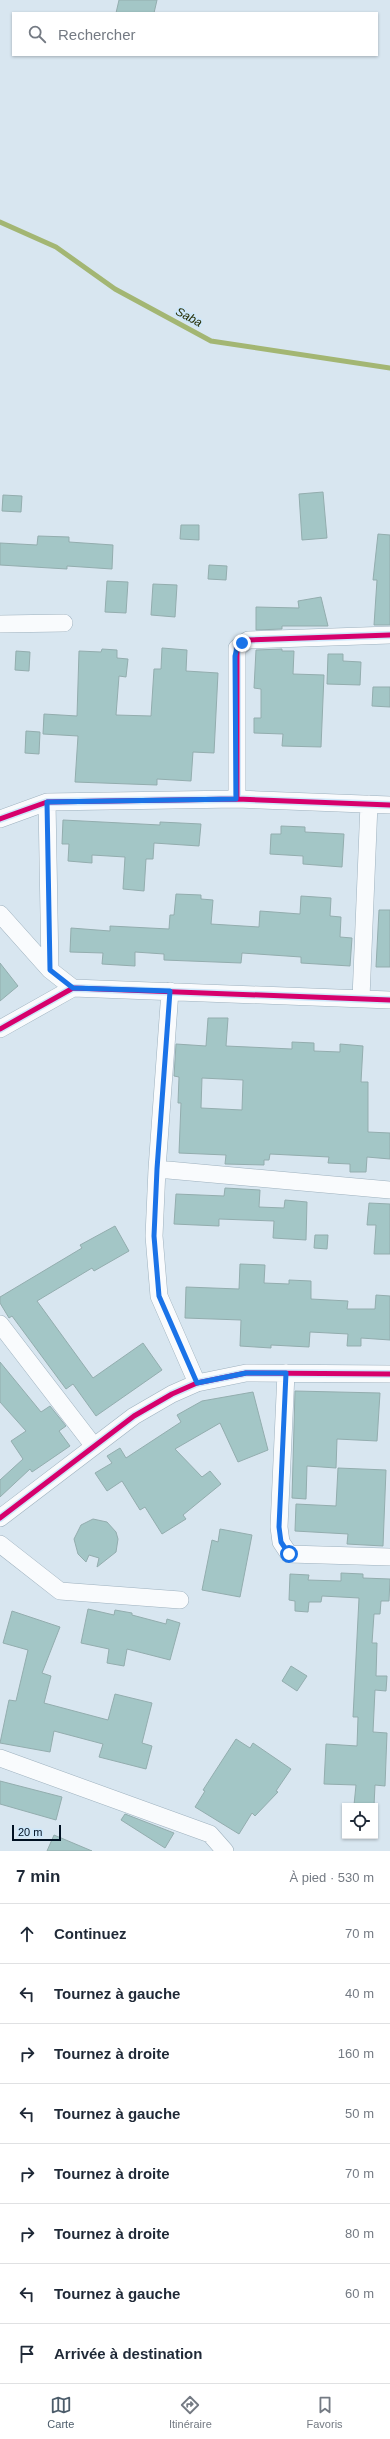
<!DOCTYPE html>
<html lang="fr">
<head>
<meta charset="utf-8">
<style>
  body { margin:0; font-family:Helvetica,sans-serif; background:#f2f2f3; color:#1f2937 }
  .controls { position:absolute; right:12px; bottom:12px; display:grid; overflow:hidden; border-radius:0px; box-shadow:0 1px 3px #0004 }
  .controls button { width:36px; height:36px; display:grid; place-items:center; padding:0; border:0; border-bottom:1px solid #e0e1e3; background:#fff; color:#1f2937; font:20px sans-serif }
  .scale { position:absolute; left:12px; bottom:10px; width:49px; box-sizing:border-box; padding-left:4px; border:2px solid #012; border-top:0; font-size:11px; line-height:14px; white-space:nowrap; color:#012; -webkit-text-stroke:3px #cde7fa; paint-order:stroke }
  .stop { position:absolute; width:12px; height:12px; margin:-9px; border:3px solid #1a73e8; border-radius:50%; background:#fff }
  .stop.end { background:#1a73e8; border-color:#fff; box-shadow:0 1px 4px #0008 }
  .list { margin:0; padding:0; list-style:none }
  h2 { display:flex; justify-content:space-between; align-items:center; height:52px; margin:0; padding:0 16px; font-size:17px }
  h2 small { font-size:13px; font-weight:400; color:#747a83 }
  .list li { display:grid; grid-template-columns:26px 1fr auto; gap:12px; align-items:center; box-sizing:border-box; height:60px; padding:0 16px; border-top:1px solid #e0e1e3 }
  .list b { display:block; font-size:15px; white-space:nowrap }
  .list em { font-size:13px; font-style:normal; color:#747a83 }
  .icon { flex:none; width:22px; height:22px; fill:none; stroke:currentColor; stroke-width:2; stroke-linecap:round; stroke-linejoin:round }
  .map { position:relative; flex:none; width:390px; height:1851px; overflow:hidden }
  .search { position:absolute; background:#fff; box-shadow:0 1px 3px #0004; left:12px; right:12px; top:12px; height:44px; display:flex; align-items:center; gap:10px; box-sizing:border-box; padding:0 14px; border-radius:0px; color:#747a83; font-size:15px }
  .sheet { height:532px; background:#fff }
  nav { display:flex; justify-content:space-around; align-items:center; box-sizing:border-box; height:56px; border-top:1px solid #e0e1e3; background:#fff; font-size:11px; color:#747a83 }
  nav a { display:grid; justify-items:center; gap:2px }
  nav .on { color:#4c5c6a }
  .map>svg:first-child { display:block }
</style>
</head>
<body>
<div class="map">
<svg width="390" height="1851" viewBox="0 0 390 1851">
  <rect width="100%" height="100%" fill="#d8e6f0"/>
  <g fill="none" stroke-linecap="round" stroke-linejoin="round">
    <path stroke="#a3b673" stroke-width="5" d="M0,222L56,247L115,289L211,341L390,368"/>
  </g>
  <path fill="#a3c6c6" stroke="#93adae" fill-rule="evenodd" d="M119,0H157L154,13H116Z
    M323,492L327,538L302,540L299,494Z
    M3,495L22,496L21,512L2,511Z
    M181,525H199V540L180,539Z
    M378,534L390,535V625H374L377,580H373Z
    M38,536L69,537V542L113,545L112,569L67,566V569L0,565V543L37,545Z
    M209,565L227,566L226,580L208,579Z
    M107,581L128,582L126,613L105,612Z
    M153,584L177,585L175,617L151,615Z
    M321,597L328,626H282V629L256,630V607L299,608L298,601Z
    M162,648L187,650L186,671L218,673L214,753L193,752L191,781L157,779V785L75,782L78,736L43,734L44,714L77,716L79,651L101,652L102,649L117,650V658L128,659L126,677L119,676L116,715L151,716L154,669H161Z
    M282,649V651H294L293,674L324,675L321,747L282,746L283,734L254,733V718H261V689L254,688L256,650Z
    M16,651L30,652L29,671L15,670Z
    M328,654H343V661L361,662L360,685L327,684Z
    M373,687H390V707L372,706Z
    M26,731L40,732L39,754L25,753Z
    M63,820L160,825V822L201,824L199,846L154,843L153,859H146L144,891L123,889L125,857L92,855V863L68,861L69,844H62Z
    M281,826L305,827V832L344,834L342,867L303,864V856L270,854L271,834H281Z
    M176,894L201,895V899L213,900L211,924L259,927L260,911L300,914L301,896L331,898L330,916L341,917L340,937L352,938L350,966L301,963V957L242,953L241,963L164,960V954L135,952V966L102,964L103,953L70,952L71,928L110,931V926L169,929L170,915H174Z
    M379,910H390V967H376Z
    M0,963L18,986L0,1001Z
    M208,1018H228L226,1046L292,1049V1042L314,1043V1051L340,1052V1044L363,1046L361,1082H368V1132L390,1133V1159L367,1157L366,1172H350V1164L328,1163L329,1157L270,1154L269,1160H264V1165L225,1164L226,1155L179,1153L181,1103H178L179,1077L174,1076L176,1044L206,1046ZM202,1078L243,1080L242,1110L201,1108Z
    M225,1188L260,1190L259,1207L284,1208L285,1200L307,1202L306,1240L273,1238L274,1221L219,1219V1226L174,1224L176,1194L224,1196Z
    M369,1203L390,1204V1254H374L376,1225H367Z
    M115,1226L129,1251L94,1271L92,1268L37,1301L93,1378L143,1343L162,1370L96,1416L73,1384L66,1389L12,1316L9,1318L0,1303V1297L82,1248L80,1245Z
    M315,1235H328L327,1249L314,1248Z
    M240,1264L265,1265L264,1283L289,1284V1280L311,1281V1299L348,1301L347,1309H375L376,1295L390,1296V1340L361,1338V1346H347L348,1334L310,1332L309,1347L271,1345V1348L240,1346L241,1320L185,1318L186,1287L239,1289Z
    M0,1362L41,1412L50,1406L66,1426L59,1431L70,1446L32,1472L30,1469L0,1497V1480L23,1459L11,1441L26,1431L0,1402Z
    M295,1391L380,1393L377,1441L337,1439L336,1468L307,1466L306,1499L292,1498Z
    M253,1392L268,1450L238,1462L220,1423L175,1449L202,1477L210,1471L221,1484L183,1515L186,1519L162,1534L145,1507L140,1510L122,1481L107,1491L95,1473L112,1463L107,1456L120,1448L126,1458L181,1422L177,1415L202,1401Z
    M338,1468L386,1470L383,1546L347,1544L348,1534L295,1531L296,1504L336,1506Z
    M93,1519L107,1522L116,1532L118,1539L116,1552L97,1567L99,1558L89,1555L86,1562L78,1554L74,1539L81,1525Z
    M220,1529L252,1535L240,1597L202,1590L212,1540L218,1542Z
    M341,1573L363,1574V1578L390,1579L389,1601H381L380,1614H374L372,1643H377L376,1676H387L386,1691L375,1690L373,1732L387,1733L385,1786L375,1785L374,1806L354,1805L356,1785L324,1784L326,1744L357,1746L358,1717H353L359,1598L322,1596L321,1602H309L308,1612L295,1611V1601L289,1600L290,1574L309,1575L308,1580L341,1581Z
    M88,1609L114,1615L115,1610L132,1613V1615L166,1624L167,1619L180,1623L170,1660L127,1649L124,1666L107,1663L109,1649L81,1643Z
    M12,1611L60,1627L42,1673L51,1676L44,1703L108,1720L115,1694L152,1703L142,1743L152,1746L146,1769L99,1757L103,1744L54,1731L50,1752L0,1743L9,1700L16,1701L28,1650L3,1643Z
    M291,1666L307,1676L297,1691L282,1681Z
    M236,1739L250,1748L253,1743L291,1769L276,1791L278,1792L255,1816L252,1813L239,1834L195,1807L205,1791L203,1790Z
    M0,1781L62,1797L56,1820L0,1804Z
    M125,1814L174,1833L165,1848L121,1820Z
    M54,1835L92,1851H47Z"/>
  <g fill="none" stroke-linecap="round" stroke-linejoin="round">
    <g stroke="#9eb1be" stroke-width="18">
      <path id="minor" d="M0,624L64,623
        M237,799V648L248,640L390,635
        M47,802L50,970
        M0,819L47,802L237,799L390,805
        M0,914L50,970L73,988
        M170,991L157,1169L154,1236L159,1296L197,1383
        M361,998L369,804
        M0,1029L73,988L390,1000
        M157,1169L390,1190
        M0,1324L93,1445
        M286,1373L279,1527L281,1542L289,1554L390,1557
        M0,1518L134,1416L172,1394L197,1383L246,1373L390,1374
        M0,1544L60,1591L180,1600
        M0,1758L210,1834L225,1851"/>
    </g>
    <use href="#minor" stroke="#f9fbfd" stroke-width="17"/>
    <g stroke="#cde7fa" stroke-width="8">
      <path id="cycleway" d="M237,799V648L248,640L390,635
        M0,819L47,802L237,799L390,805
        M0,1029L73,988L390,1000
        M0,1518L134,1416L172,1394L197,1383L246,1373L390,1374"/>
    </g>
    <use href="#cycleway" stroke="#d6006c" stroke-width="5"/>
  </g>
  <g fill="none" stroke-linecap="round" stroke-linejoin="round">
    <path stroke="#1a73e8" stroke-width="5" d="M242,643L237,648L235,656L236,799L47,802L50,970L73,988L170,991L157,1169L154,1236L159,1296L197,1383L246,1373H286L279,1527L281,1542L289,1554"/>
  </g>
  <g text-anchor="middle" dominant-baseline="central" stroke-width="3.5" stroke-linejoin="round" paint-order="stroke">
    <g font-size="12" font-style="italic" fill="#262e04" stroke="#cde7fa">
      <text transform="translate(189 317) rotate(28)">Saba</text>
    </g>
  </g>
</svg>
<div class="controls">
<button><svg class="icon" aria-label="locate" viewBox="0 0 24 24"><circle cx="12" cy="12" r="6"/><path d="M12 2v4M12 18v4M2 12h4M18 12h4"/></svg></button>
</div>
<div class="scale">20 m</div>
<div class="stop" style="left:289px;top:1554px"></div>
<div class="stop end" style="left:242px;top:643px"></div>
<div class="search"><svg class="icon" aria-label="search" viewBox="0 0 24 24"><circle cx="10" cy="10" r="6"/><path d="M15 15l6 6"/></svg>Rechercher</div>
</div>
<section class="sheet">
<h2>7 min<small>À pied · 530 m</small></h2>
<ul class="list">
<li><svg class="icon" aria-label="ahead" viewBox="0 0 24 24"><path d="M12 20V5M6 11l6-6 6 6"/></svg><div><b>Continuez</b></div><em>70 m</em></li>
<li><svg class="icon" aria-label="left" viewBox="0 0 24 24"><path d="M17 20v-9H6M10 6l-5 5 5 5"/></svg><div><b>Tournez à gauche</b></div><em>40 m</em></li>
<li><svg class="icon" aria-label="right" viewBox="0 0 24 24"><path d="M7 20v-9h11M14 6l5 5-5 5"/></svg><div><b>Tournez à droite</b></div><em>160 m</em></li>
<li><svg class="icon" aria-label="left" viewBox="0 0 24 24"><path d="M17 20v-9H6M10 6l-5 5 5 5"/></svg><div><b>Tournez à gauche</b></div><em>50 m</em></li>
<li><svg class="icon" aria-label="right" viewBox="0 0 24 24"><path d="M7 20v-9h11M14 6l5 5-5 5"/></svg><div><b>Tournez à droite</b></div><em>70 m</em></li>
<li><svg class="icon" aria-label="right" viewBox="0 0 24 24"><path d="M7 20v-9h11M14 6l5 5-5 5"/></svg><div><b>Tournez à droite</b></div><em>80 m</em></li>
<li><svg class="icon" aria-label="left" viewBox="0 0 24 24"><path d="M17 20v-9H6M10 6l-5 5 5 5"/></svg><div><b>Tournez à gauche</b></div><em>60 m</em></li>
<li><svg class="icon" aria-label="arrive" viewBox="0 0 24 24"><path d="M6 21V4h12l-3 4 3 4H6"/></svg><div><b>Arrivée à destination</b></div></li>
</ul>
</section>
<nav>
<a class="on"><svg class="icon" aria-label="map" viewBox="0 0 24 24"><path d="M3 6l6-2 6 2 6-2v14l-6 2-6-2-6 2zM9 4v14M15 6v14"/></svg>Carte</a>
<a><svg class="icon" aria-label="directions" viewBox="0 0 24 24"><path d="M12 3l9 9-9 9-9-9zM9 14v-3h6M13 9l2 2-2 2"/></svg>Itinéraire</a>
<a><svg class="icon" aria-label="saved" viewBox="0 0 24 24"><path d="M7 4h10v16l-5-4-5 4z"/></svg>Favoris</a>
</nav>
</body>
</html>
